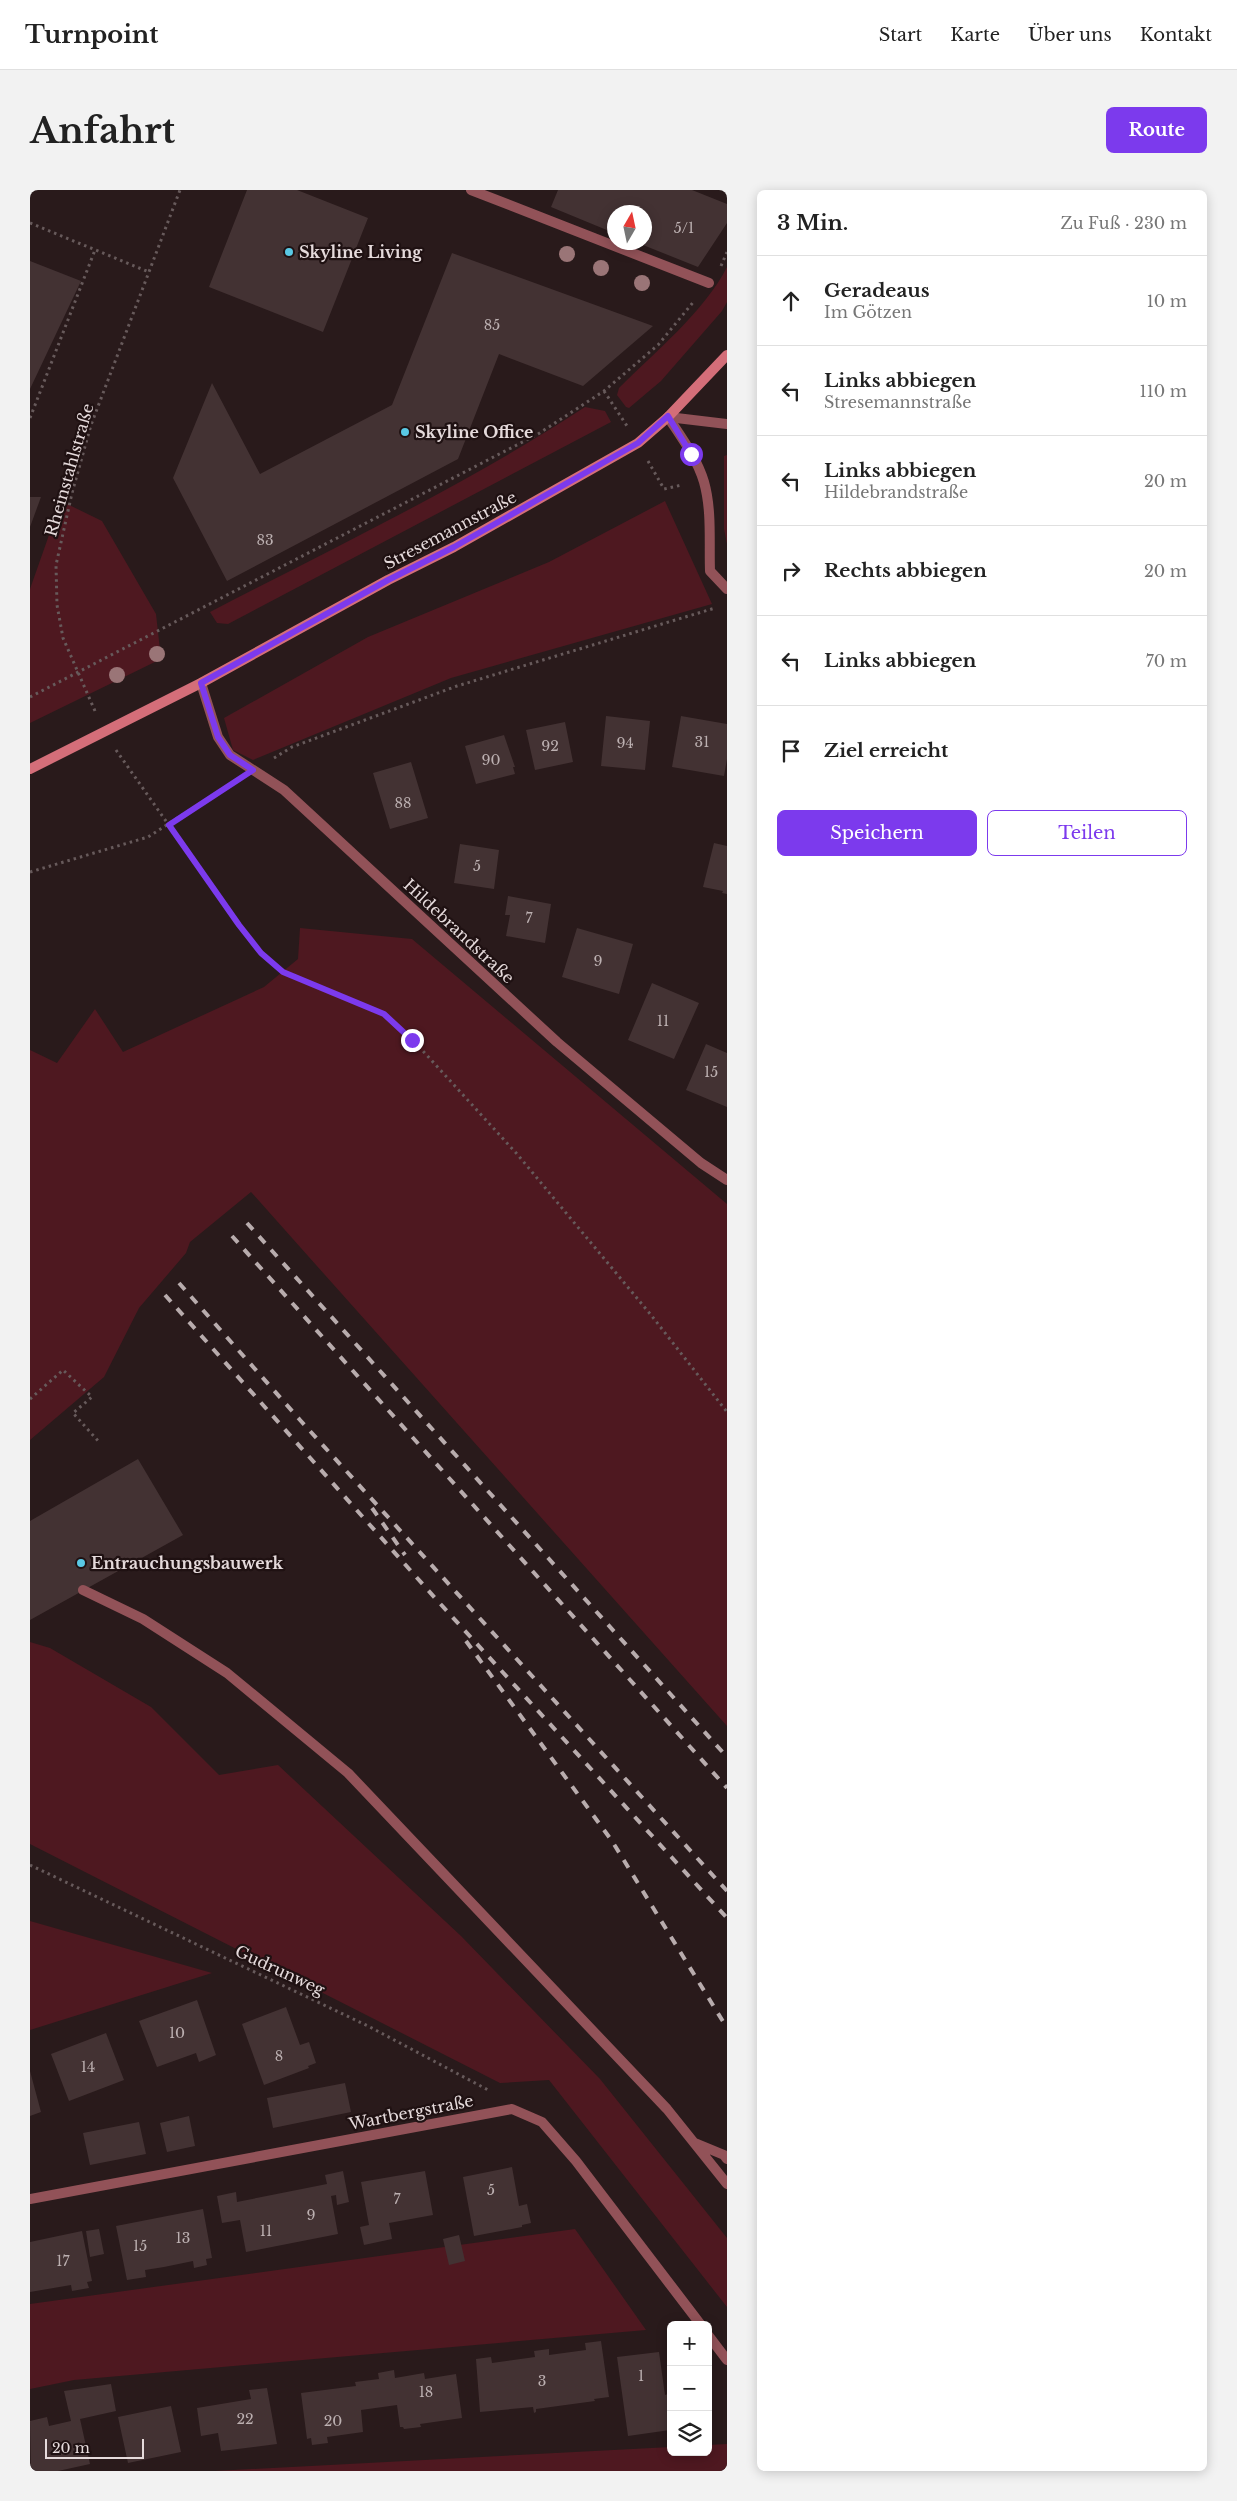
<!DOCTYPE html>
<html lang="de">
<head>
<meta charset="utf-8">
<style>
  body { margin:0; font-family:"Libre Baskerville",serif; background:#f2f2f2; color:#222 }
  .controls { position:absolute; right:15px; bottom:15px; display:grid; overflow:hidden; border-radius:8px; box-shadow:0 2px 12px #0003 }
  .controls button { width:45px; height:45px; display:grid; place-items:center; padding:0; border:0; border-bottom:1px solid #e0e0e0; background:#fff; color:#222; font:25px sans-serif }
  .compass { position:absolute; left:577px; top:15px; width:45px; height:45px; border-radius:50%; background:#fff; box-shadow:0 2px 12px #0003; rotate:9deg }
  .scale { position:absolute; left:15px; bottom:12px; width:99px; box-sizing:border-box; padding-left:5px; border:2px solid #e5dadb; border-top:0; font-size:14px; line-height:18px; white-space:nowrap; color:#e5dadb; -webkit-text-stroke:4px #1f1112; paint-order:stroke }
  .stop { position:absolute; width:15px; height:15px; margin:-11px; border:4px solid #7c3aed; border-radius:50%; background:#fff }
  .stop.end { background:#7c3aed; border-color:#fff; box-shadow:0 1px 5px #0008 }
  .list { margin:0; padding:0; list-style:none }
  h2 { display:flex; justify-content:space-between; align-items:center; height:65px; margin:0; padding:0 20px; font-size:21px }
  h2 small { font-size:16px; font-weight:400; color:#767676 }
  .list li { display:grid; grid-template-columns:32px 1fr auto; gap:15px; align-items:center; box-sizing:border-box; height:90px; padding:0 20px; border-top:1px solid #e0e0e0 }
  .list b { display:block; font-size:19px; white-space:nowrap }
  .list p { margin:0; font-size:16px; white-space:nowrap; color:#767676 }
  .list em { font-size:16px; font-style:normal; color:#767676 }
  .actions { display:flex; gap:10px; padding:15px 20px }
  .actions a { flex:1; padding:11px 0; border:1px solid #7c3aed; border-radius:8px; text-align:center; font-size:18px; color:#7c3aed }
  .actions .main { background:#7c3aed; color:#fff }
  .icon { flex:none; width:28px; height:28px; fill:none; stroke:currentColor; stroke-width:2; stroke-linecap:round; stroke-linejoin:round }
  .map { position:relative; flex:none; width:697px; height:2281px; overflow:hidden; border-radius:8px }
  header { display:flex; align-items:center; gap:30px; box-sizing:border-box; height:70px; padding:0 25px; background:#fff; border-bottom:1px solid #e0e0e0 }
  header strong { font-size:24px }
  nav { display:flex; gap:28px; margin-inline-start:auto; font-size:18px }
  .intro { display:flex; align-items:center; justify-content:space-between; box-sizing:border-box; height:120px; padding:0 30px }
  h1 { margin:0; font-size:35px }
  .button { padding:12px 22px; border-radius:8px; background:#7c3aed; color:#fff; font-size:18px; font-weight:700 }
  main { display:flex; gap:30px; padding:0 30px }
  aside { flex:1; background:#fff; border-radius:8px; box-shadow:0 2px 12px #0003 }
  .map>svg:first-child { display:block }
</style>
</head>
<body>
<header>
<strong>Turnpoint</strong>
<nav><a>Start</a><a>Karte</a><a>Über uns</a><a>Kontakt</a></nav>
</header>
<div class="intro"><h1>Anfahrt</h1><a class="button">Route</a></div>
<main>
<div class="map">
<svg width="697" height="2281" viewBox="0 0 697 2281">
  <rect width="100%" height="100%" fill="#291a1b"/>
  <path fill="#4e1820" d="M697,77V112L692,121L631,191L599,218L596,217L587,205L589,198C625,162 674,122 697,77Z
    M555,217L575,221L581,232L198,434L187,433L180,422C307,356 436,295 555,217Z
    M697,265V354L694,339V266Z
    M31,311L72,331L126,424L131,469L0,533V399Z
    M635,311L682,414L421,488L223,570L203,560L194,528L338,447L519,372Z
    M270,738L382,749L697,1014V1536L221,1002L160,1052L156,1063L109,1118L74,1187L0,1250V860L27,873L65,819L93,862L234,797L268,769Z
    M0,1452L20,1458L121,1517L189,1585L248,1575L431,1746L570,1889L697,2048V2117L519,1890L470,1893L0,1654Z
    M0,1731L182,1783L0,1840Z
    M545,2039L616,2140L44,2190L0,2199V2114Z
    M697,2254V2281H184L641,2257V2262H678V2255Z"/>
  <path fill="#433233" d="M217,0H267L338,28L293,142L179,97Z
    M528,0H662L697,14V33L668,77L608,53L614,52V22H584V43L521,17Z
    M422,63L623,136L553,196L469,164L428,269L197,391L143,288L182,193L230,284L362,215Z
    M0,71L51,91L0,199Z
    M0,307H11L0,337Z
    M576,526L620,531L615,580L571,576Z
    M651,526L697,534V569L694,586L642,577Z
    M535,532L543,572L505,580L496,540Z
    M474,545L485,577H483L485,584L446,594L435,556Z
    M381,572L398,628L360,639L343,583Z
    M684,653L697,656V704L692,703L693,701L673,697Z
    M430,654L469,660L464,699L424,693Z
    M478,706L521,714L515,753L476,746L480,725H475Z
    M547,738L603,754L589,804L532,787Z
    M622,793L669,813L644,869L598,850Z
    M676,854L697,863V917L656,900Z
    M108,1269L153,1345L0,1430V1331Z
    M167,1810L186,1865L169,1872L166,1863L127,1877L109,1831Z
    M256,1817L270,1855L279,1852L286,1873L278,1876L279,1878L234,1895L212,1834Z
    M76,1843L94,1890L39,1911L21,1864Z
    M0,1881L11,1922L0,1926Z
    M315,1893L321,1922L243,1938L237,1908Z
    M159,1926L165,1956L137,1962L130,1933Z
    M109,1932L116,1964L60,1975L53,1943Z
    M482,1977L489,2016L497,2014L501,2033L492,2035V2037L444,2046L433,1987Z
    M313,1981L319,2012L307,2015L306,2005L301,2006L308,2044L216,2062L210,2030L192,2033L187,2006L206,2002L207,2012L297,1994L295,1985Z
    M395,1981L403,2025L359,2033L362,2049L334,2055L330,2037L339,2035L331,1992Z
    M173,2019L182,2068L176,2069L177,2075L164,2078L163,2071L134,2077L115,2080L116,2087L97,2090L86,2036Z
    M69,2039L74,2064L60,2067L56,2041Z
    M52,2041L62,2091L57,2092L59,2098L42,2101L41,2095L0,2102V2052Z
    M429,2045L435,2071L419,2075L413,2049Z
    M571,2151L579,2207L564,2209L565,2211L506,2219V2222L504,2223L503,2217L450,2222L446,2169L461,2167L462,2173L505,2167L504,2161L519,2159V2165L556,2160L555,2153Z
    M629,2162L635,2205L638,2204L640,2240L598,2246L587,2167Z
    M364,2180L365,2188L394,2183L395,2189L426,2184L432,2228L390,2234L391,2237L374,2239L373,2237H370L367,2215L331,2220L333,2242L297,2247L298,2253L282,2255L281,2248L277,2249L271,2203L326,2196L325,2192L349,2189L348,2183Z
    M81,2194L86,2221L50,2229L60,2274L28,2281H1L0,2231L17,2227L19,2236L41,2231L34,2201Z
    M237,2198L247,2254L191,2261L188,2243L171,2246L167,2218L221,2209L219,2200Z
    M141,2216L151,2262L98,2273L88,2227Z
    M678,2218H682L681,2248H678Z"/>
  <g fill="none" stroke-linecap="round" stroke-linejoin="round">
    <path stroke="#675a5b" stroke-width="3" stroke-dasharray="2.5 4" stroke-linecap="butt" d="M0,33L119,82
      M691,76L697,62
      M574,201L597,236
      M0,228L65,60
      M618,271L634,299L652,295
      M0,507L508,244L574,201L628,155L665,110
      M65,521L33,448L27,415L26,375L42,303L61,235L150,0
      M86,560L209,735L231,763L253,782L354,824L382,849L487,964L621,1125L697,1222
      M244,568L262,557L427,496L685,418
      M0,682L118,647L202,593
      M0,1209L33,1180L62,1207L43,1223L70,1253
      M0,1675L338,1836L460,1901"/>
    <path stroke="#925258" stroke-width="10" d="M638,227L697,234
      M53,1400L113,1429L197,1483L318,1583L637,1919L697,1994
      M665,1953L694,1965L697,1969"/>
    <path stroke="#925258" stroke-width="10" d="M441,0L679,93"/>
    <path stroke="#925258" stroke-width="10" d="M638,227C651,247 667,268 674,292C682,320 679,352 680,381L697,399
      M171,493L188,547L200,565L254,600L527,852L671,973L697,990
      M0,2009L482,1919L512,1932L546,1971L671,2135
      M678,2145L697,2170"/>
    <path stroke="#d46e79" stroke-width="10" d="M0,579L171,493L358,390L424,357L608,253L638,227L697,165"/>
    <path stroke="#b8acad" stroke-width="4" stroke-dasharray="9 9" stroke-linecap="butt" d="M217,1033L697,1567
      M202,1046L697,1598
      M149,1093L270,1230L697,1701
      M135,1105L405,1408L697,1728
      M342,1318L375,1365
      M436,1451L582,1651L697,1838"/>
  </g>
  <g fill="#9a7577">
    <circle cx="537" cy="64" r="8"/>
    <circle cx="571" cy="78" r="8"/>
    <circle cx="612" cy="93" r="8"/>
    <circle cx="127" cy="464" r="8"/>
    <circle cx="87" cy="485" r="8"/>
  </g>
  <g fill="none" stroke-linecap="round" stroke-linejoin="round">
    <path stroke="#7c3aed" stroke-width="6" d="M382,850L354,824L253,782L231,763L209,735L139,635L223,580L200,565L188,547L171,493L358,390L424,357L608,253L638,226L661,264"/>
  </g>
  <g fill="#59c8e4" stroke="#1f1112" stroke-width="2">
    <circle cx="259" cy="62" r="5"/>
    <circle cx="375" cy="242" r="5"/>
    <circle cx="51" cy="1373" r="5"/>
  </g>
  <g text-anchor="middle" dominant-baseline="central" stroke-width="4.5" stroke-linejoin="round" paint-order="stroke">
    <g font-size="14" fill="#bcb0b1">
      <text x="654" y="38">5/1</text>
      <text x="462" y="135">85</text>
      <text x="235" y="350">83</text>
      <text x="672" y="552">31</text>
      <text x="595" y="553">94</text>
      <text x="520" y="556">92</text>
      <text x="461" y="570">90</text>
      <text x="373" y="613">88</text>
      <text x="447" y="676">5</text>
      <text x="499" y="728">7</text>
      <text x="568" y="771">9</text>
      <text x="633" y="831">11</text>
      <text x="681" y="882">15</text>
      <text x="147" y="1843">10</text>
      <text x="249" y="1866">8</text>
      <text x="58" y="1877">14</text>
      <text x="461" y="2000">5</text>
      <text x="367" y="2009">7</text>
      <text x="281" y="2025">9</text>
      <text x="236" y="2041">11</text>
      <text x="153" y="2048">13</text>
      <text x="110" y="2056">15</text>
      <text x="33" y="2071">17</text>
      <text x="611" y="2186">1</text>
      <text x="512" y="2191">3</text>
      <text x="396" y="2202">18</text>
      <text x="215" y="2229">22</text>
      <text x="303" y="2231">20</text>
    </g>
    <g font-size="16" font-weight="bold" fill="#e5dadb" stroke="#1f1112" text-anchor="start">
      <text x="269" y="62">Skyline Living</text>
      <text x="385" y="242">Skyline Office</text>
      <text x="61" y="1373">Entrauchungsbauwerk</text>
    </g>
    <g font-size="16" fill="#e5dadb" stroke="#1f1112">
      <text transform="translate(39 280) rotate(-74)">Rheinstahlstraße</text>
      <text transform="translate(420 340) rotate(-28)">Stresemannstraße</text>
      <text transform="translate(429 741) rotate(43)">Hildebrandstraße</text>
      <text transform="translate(250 1780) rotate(25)">Gudrunweg</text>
      <text transform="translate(381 1922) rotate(-11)">Wartbergstraße</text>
    </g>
  </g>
</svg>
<div class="controls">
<button>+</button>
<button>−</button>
<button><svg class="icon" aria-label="layers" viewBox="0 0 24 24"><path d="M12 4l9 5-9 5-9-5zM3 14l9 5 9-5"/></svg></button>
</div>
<svg class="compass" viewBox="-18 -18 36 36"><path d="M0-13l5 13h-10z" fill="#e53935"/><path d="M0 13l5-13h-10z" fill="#767676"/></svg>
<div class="scale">20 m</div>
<div class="stop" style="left:661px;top:264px"></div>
<div class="stop end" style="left:382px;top:850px"></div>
</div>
<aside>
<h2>3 Min.<small>Zu Fuß · 230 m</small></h2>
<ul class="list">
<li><svg class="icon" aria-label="ahead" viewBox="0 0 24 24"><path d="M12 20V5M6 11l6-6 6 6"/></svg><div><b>Geradeaus</b><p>Im Götzen</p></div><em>10 m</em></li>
<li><svg class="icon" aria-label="left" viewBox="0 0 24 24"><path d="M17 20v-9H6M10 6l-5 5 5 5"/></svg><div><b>Links abbiegen</b><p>Stresemannstraße</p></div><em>110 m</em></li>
<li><svg class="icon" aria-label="left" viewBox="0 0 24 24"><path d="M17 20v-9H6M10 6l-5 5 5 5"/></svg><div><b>Links abbiegen</b><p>Hildebrandstraße</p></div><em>20 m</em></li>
<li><svg class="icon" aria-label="right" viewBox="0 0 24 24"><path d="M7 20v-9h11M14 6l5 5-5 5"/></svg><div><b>Rechts abbiegen</b></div><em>20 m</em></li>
<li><svg class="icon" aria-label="left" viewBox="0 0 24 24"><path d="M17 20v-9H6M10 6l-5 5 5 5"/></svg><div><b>Links abbiegen</b></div><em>70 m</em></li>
<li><svg class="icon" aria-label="arrive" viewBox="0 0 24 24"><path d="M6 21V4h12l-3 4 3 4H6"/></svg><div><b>Ziel erreicht</b></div></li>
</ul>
<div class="actions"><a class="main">Speichern</a><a>Teilen</a></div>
</aside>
</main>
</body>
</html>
